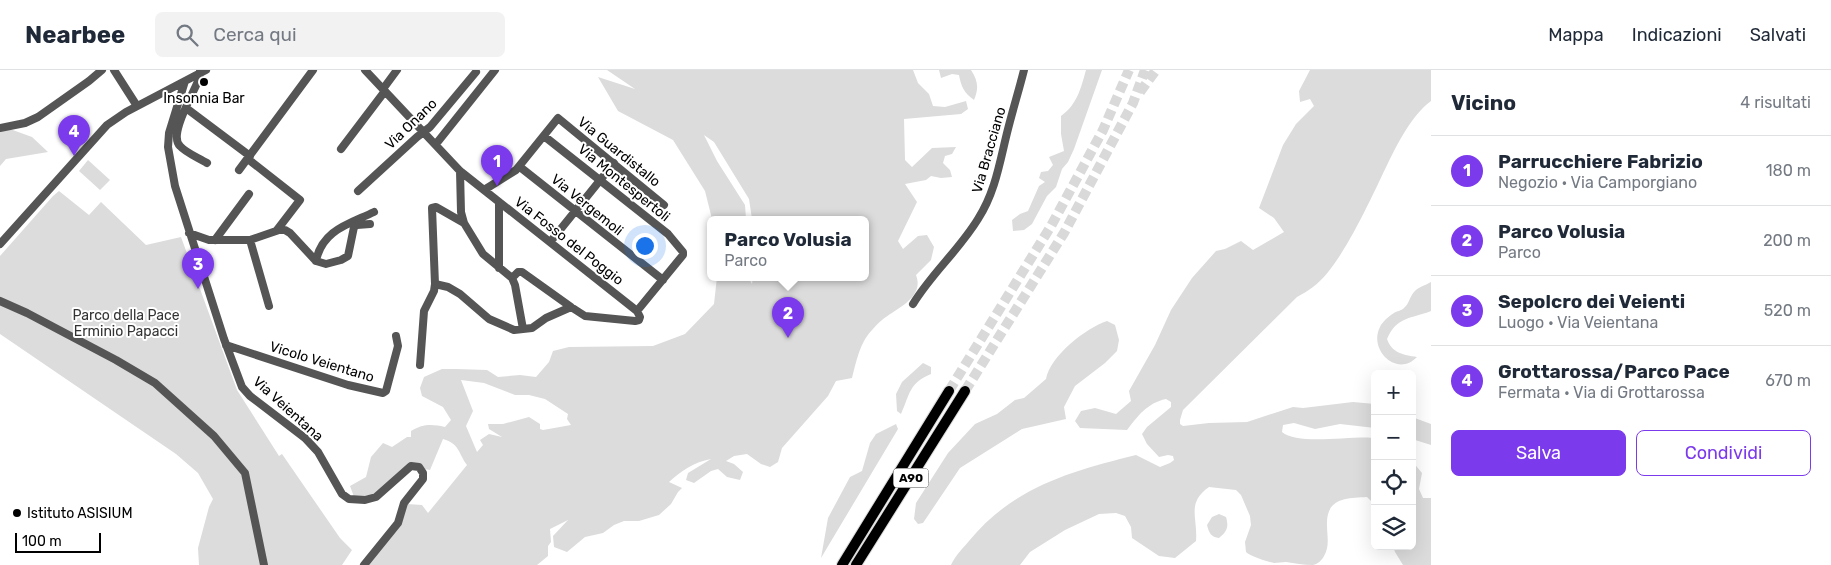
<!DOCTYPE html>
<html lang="it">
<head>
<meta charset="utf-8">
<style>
  body { margin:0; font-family:Rubik,sans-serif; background:#f2f2f3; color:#1f2937 }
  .controls { position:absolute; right:15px; bottom:15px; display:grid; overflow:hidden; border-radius:8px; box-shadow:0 5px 20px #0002 }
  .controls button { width:45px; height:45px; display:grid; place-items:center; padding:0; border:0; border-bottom:1px solid #e0e1e3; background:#fff; color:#1f2937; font:25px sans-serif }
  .scale { position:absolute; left:15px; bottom:12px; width:86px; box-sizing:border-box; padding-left:5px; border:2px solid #000; border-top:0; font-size:14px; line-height:18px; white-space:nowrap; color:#000; -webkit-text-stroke:4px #fff; paint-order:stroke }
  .you { position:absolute; left:644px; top:175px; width:18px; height:18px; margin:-12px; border:4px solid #fff; border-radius:50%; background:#1a73e8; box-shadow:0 0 0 8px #1a73e833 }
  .badge { display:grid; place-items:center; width:32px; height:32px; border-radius:50%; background:#7c3aed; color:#fff; font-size:16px; font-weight:700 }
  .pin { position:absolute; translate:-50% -41px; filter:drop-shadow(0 1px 2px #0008) }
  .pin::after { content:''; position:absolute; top:26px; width:18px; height:15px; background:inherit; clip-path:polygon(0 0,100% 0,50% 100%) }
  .popup { position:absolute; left:707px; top:146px; width:162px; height:65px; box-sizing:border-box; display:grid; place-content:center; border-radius:8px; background:#fff; filter:drop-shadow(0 1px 4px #0005); font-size:16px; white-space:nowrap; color:#747a83 }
  .popup b { font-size:19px; color:#1f2937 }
  .popup::after { content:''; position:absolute; left:50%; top:100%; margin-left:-10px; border:10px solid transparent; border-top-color:#fff }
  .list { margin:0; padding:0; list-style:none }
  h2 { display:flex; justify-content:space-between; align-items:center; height:65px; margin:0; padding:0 20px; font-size:21px }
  h2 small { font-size:16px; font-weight:400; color:#747a83 }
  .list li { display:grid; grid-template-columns:32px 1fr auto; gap:15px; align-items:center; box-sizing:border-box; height:70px; padding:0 20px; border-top:1px solid #e0e1e3 }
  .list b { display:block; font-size:19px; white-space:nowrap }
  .list p { margin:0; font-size:16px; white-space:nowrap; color:#747a83 }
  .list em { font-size:16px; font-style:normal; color:#747a83 }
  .actions { display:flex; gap:10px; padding:15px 20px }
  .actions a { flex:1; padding:11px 0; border:1px solid #7c3aed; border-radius:8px; text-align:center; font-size:18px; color:#7c3aed }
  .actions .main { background:#7c3aed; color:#fff }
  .icon { flex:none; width:28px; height:28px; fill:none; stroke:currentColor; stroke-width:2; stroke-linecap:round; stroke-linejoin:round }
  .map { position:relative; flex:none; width:1431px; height:495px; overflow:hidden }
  header { display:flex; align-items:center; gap:30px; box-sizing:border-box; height:70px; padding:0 25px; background:#fff; border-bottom:1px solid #e0e1e3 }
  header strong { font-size:24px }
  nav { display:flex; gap:28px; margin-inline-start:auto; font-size:18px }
  .search { width:350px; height:45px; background:#f2f2f3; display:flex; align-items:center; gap:12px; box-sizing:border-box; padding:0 18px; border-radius:8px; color:#747a83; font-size:19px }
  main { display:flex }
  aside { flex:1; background:#fff }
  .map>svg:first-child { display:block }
</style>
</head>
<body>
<header>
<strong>Nearbee</strong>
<div class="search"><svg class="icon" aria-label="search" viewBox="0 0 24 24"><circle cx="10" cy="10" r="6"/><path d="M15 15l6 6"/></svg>Cerca qui</div>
<nav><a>Mappa</a><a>Indicazioni</a><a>Salvati</a></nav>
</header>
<main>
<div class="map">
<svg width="1431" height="495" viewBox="0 0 1431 495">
  <rect width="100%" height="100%" fill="#fff"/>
  <path fill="#dcdcdc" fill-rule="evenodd" d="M607,0H913L918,13L929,24L933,36L945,37L966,31L968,39L961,44L904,49L905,90L912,97L932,78L956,77L952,84L945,86L943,93L950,100L952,107L941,108L931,106L926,110L905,114L917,132L898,171L903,179L918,166L927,165L934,177L931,190L916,205C925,228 895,239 882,250C875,256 868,264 864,271C858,282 855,296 852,308L836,311L828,326L782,378L778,392L770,397L761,394L747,384L734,386L726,391L734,394L743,402L740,410L727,407L718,399L711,401L694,413L686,410L688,403L711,389C694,392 681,401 669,412L682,418L678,422L671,434L659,445L639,451H624L614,455L603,463L585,467L567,482L554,477L553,466L568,450L550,459L551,472L548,476V486L537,495H366L407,434L422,435L428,443L467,395C458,383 460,374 443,369L430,400L413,397L377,425L356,432L350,416L366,407L371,387L383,373L392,377L407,367H411V361C423,354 431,354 445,357L451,350L443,337L422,326L420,318L424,307L442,299H456L487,300L498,307L520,305L536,307L549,292L553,281L569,277L653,276L685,264L714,234L717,207H748L752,214L753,207H866V149H752L749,129L714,72L704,65L717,91L745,135L746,149H712L705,121L673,70L618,41L598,7L635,19ZM461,310L484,313L515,325H529L545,329L568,344L567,349L571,355L543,360L540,359V354L529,347L503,354H488L489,359L502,367L489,364L480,370L483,375L477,382L466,356L473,341Z
    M939,0H971C978,11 979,18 974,30C964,23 961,16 959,5L952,4L941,8Z
    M1086,0H1102L1074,79L1068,92L1062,99L1056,117L1047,126L1032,154L1024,160L1013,161L1012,150L1020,144L1028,141L1039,116L1045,112L1039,108L1041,102L1048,101L1053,95L1049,87L1064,81L1061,64V46C1077,35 1081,18 1086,0Z
    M1310,0H1431V31C1412,45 1398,73 1388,93C1372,126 1341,197 1313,217C1308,221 1302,224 1297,227L1183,340L1180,350V354L1183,356L1209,353L1247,352L1293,337L1303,338L1353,332L1375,334V358L1340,354L1315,359L1294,353L1283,355L1282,362C1298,376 1353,365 1375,368V435L1367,427C1346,428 1326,428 1327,455C1327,467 1330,475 1324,486C1322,490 1318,494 1313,495C1303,495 1295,493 1286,492C1282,492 1278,493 1274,493C1268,492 1250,486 1246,482L1245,472L1251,455L1250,446L1241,425L1236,420L1209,417C1186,433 1198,448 1196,471L1175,488L1159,486L1132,468L1131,457L1125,446L1116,443L1099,444L1065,460L1030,482L1020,495H951C955,486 963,478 969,471C1013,417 1072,401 1136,385L1160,397L1170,393L1174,390L1173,386L1168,385L1159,387L1147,374L1142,364L1147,357L1171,337V332L1166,329C1147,333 1138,346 1127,360L1080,358L1075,351L1081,341L1095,338L1116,344L1131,331L1129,321L1155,275L1171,240L1192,208L1216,181L1225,179L1241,171L1253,180L1284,162L1274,148L1259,138L1283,75L1296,54L1314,36L1310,29L1300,32L1299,21Z
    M10,59L32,67L48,82L6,89L0,96V61Z
    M88,90L110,110L100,120L79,101Z
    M59,121L89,145L101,132L146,175L181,167L237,320L279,386L282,384L340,468L352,480L342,495H199L198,478L209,437L213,429L198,403L176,384L0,264V186L53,126Z
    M1431,212V241C1411,249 1397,246 1387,269C1392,283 1403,285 1417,287C1397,308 1368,280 1380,257C1382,252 1389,246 1394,243C1397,241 1401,241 1404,238C1409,234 1410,226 1414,222C1418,217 1426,215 1431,212Z
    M1107,251L1115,255L1119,270L1117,281L1105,293L1075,316L1064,337L1066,349L1022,359L960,398L923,453L918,454L914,449L916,433L948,383L975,354L997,344L1015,330L1024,328L1046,309C1050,286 1086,258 1107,251Z
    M923,293L931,297V304C909,313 910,324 901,344L897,341L896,324L902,312Z
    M1412,347L1431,354V375L1412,369Z
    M896,354L898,359L821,488L828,448L850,407L862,401L870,373L876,364Z
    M1412,391L1422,403L1419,419L1423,428H1431V495H1403L1395,482L1393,476H1412Z
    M1219,444L1226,447C1229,457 1227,462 1219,468C1211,467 1209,463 1207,455L1212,447Z"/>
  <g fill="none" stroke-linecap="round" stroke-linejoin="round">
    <path stroke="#d9d9d9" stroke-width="10" stroke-dasharray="10 5" stroke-linecap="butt" d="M1140,22L1156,0
      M949,321L1051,156L1103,60L1129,0
      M965,321L1064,163L1133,33L1145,0"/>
    <g stroke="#dbdbdb" stroke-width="12">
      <path id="highway" d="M842,495L949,321
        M856,495L965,321"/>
    </g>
    <path stroke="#555" stroke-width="8" d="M114,0L137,36
      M200,0L201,3C198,17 167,64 180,76C186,83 199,88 207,93
      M365,0L460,101L637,241L640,247L639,250L635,251L585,246L571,237L546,248L532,258L514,260L489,249L460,224L448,217L435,214
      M185,11L169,63L168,77L175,116L224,269L242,317L250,326L305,368L318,382L342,424L349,429L365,430L376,427L411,396L419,397L423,403V409L404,433L398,453L364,495
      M383,19L397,0
      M186,38L250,86
      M0,58L25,53L38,47L89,11L102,0
      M544,66L668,164L683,182V185L637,241
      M436,74L495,0
      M341,79L385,21
      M248,89L300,130L277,160
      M520,97L663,210
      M239,100L313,0
      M460,101L461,142L464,153L483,184L512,208L518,202H522L571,237
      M484,120L516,100L558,48L664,135
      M358,121L417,67L430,57L476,2
      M189,163L209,170H250L279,160H285L290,163L316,191L326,194L341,190L348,186L354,157L357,155L370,154
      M215,170L249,124
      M250,170L269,236
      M551,171L614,93
      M0,174L107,55L126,42L206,0
      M316,191C322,160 349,154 374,142
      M499,198V132
      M512,208L515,215L523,259
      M0,231L27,243L116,290L155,313L214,366L245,403L264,495
      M913,234C932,203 959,180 978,149C996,121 1000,90 1008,59C1013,39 1019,20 1024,0
      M226,275L348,315L383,323L386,321L398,276L396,266
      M420,295L424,241L434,221L435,214L432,138L436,137L464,153"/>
    <use href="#highway" stroke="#000" stroke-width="10"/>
  </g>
  <g fill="#000" stroke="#fff" stroke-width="2">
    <circle cx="204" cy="12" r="5"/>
    <circle cx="17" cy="443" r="5"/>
  </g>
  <g text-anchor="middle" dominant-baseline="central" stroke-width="4" stroke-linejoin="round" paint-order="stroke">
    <rect fill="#fff" stroke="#4c4c4c" stroke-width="1" x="893.5" y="398.5" width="35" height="19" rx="4"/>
    <g font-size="12" font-weight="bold" fill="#000">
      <text x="911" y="408">A90</text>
    </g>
    <g font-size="14" fill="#000" stroke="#fff">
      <text x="204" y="28">Insonnia Bar</text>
      <text x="27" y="443" text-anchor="start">Istituto ASISIUM</text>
    </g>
    <g font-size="14" fill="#000" stroke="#fff">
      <text transform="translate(411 54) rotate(-44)">Via Onano</text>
      <text transform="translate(989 80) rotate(-74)">Via Bracciano</text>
      <text transform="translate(619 82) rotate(39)">Via Guardistallo</text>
      <text transform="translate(624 113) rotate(39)">Via Montespertoli</text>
      <text transform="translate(587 135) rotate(39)">Via Vergemoli</text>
      <text transform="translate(569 171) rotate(38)">Via Fosso del Poggio</text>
      <text transform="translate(322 292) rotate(17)">Vicolo Veientano</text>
      <text transform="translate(288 339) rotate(42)">Via Veientana</text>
    </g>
    <g font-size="14" fill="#333" stroke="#fff">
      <text x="126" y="245">Parco della Pace<tspan x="126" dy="16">Erminio Papacci</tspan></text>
    </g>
  </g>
</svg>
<div class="controls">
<button>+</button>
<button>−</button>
<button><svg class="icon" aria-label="locate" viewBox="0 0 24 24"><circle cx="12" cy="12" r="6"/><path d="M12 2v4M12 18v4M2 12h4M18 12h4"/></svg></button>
<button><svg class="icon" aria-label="layers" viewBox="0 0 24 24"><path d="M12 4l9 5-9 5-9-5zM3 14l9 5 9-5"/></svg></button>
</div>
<div class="scale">100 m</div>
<div class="you"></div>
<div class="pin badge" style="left:497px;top:116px">1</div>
<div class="pin badge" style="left:788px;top:268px">2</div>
<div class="popup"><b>Parco Volusia</b>Parco</div>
<div class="pin badge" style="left:198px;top:219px">3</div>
<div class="pin badge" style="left:74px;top:86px">4</div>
</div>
<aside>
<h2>Vicino<small>4 risultati</small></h2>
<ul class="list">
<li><span class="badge">1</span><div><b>Parrucchiere Fabrizio</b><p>Negozio · Via Camporgiano</p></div><em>180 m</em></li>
<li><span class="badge">2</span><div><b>Parco Volusia</b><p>Parco</p></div><em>200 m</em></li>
<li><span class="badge">3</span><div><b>Sepolcro dei Veienti</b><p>Luogo · Via Veientana</p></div><em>520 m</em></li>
<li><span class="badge">4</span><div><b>Grottarossa/Parco Pace</b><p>Fermata · Via di Grottarossa</p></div><em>670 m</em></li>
</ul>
<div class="actions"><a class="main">Salva</a><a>Condividi</a></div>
</aside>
</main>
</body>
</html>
